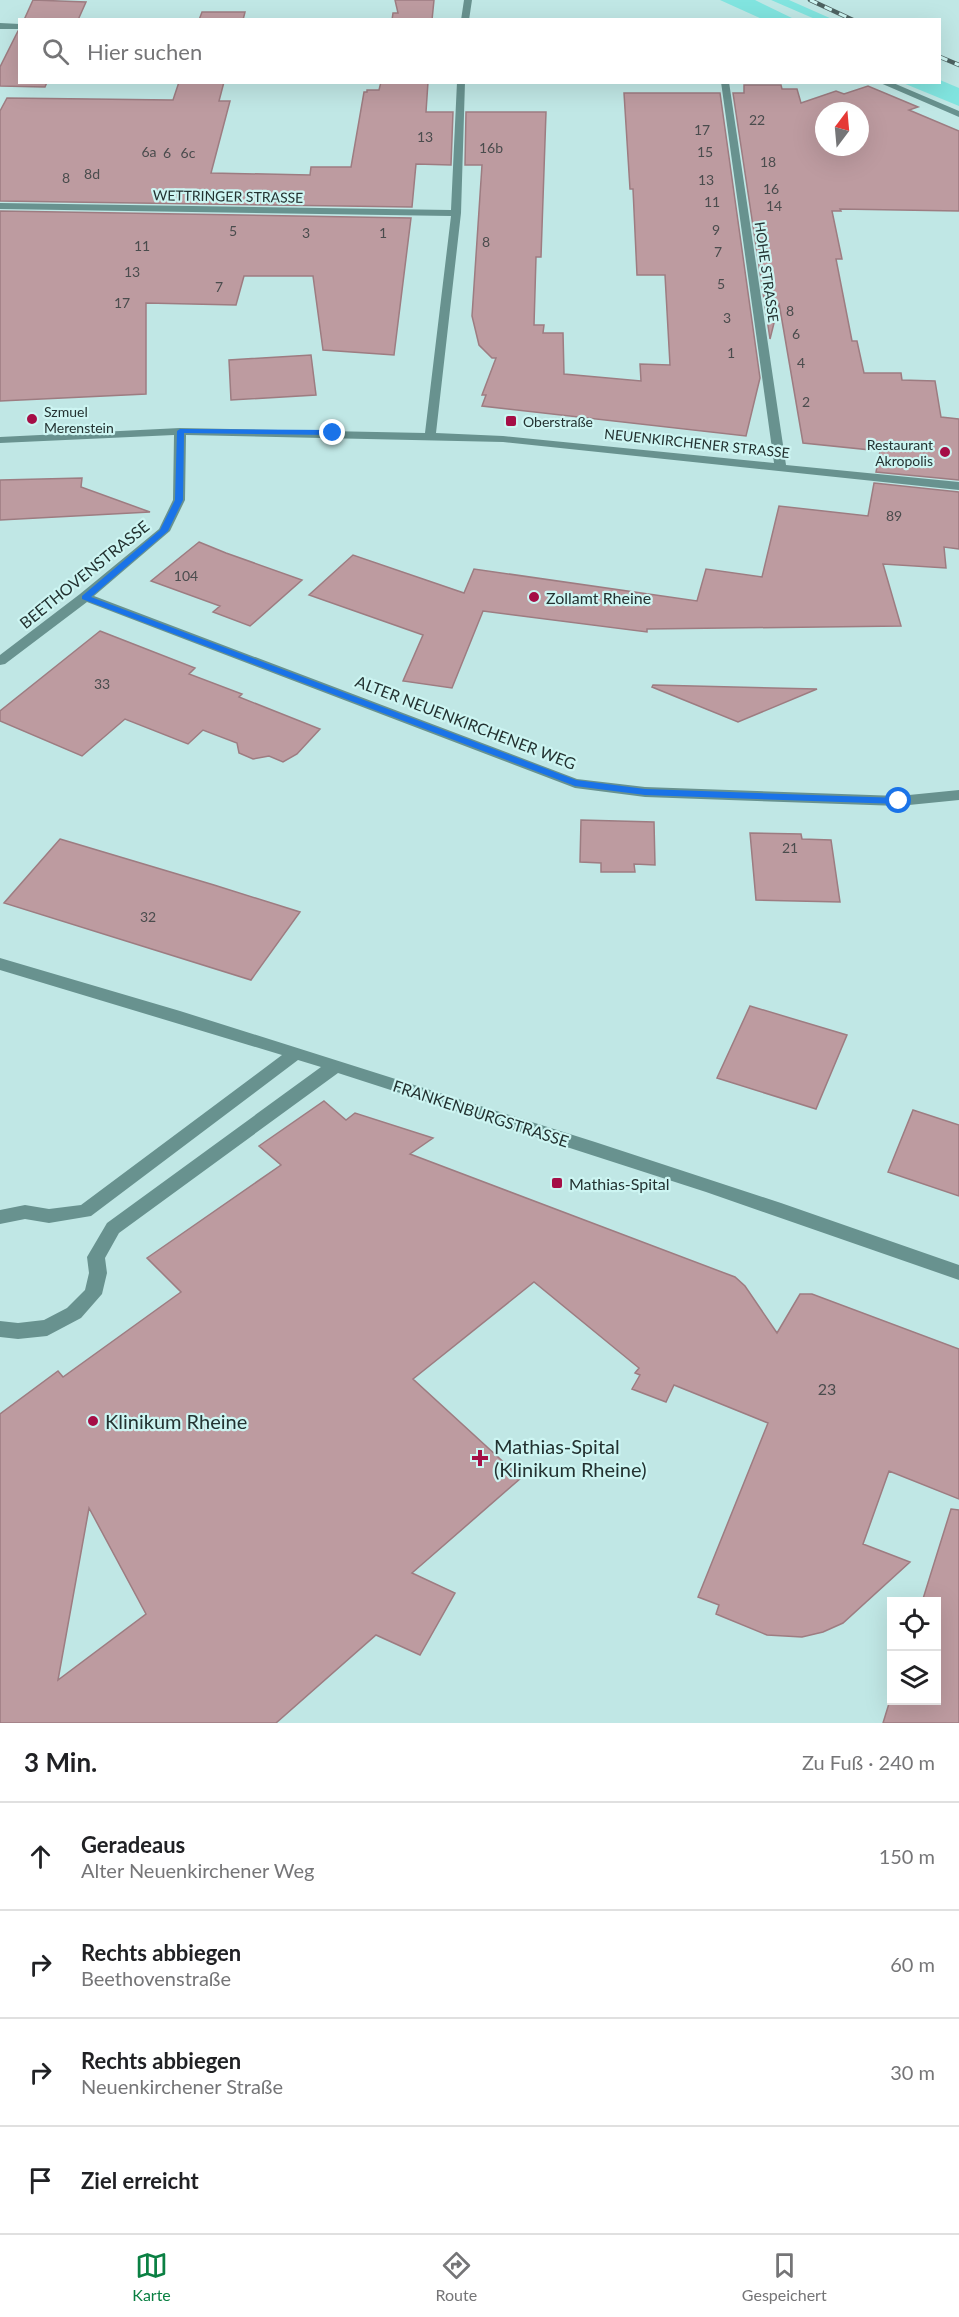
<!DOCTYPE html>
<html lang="de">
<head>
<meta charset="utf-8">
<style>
  body { margin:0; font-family:Lato,sans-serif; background:#f2f2f2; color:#202124 }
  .controls { position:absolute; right:18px; bottom:18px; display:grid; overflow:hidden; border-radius:0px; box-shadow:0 6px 24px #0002 }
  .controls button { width:54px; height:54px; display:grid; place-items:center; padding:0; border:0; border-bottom:2px solid #e0e0e0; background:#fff; color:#202124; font:30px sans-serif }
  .compass { position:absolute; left:815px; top:102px; width:54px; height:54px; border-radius:50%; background:#fff; box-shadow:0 6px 24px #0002; rotate:16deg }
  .stop { position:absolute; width:18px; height:18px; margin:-14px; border:4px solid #1a73e8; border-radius:50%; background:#fff }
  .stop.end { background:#1a73e8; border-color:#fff; box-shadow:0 2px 6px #0008 }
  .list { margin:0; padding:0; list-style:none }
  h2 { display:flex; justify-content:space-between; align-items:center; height:78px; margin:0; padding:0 24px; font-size:26px }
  h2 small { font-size:20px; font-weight:400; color:#757577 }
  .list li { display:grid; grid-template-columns:39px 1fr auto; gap:18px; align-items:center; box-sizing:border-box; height:108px; padding:0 24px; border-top:2px solid #e0e0e0 }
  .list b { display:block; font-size:22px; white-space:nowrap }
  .list p { margin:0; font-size:20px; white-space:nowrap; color:#757577 }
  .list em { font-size:20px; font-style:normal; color:#757577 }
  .icon { flex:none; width:33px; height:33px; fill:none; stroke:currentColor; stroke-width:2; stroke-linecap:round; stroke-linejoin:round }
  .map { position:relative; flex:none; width:959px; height:1723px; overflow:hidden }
  .search { position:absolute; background:#fff; box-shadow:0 6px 24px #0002; left:18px; right:18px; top:18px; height:66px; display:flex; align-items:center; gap:15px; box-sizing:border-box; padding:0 21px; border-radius:0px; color:#757577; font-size:22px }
  .sheet { height:510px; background:#fff }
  nav { display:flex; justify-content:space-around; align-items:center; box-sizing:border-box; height:84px; border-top:2px solid #e0e0e0; background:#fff; font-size:16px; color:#757577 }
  nav a { display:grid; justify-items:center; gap:3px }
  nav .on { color:#0b8043 }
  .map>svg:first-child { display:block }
</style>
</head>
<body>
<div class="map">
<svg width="959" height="1723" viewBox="0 0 959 1723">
  <rect width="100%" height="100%" fill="#c0e7e5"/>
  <path fill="#81e4df" d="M720,0H755L794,19H762Z
    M771,0H789L832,19H815Z
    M940,80L959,88V106L903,83L940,82Z"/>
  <path fill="#bd9ba0" stroke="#9d7c81" stroke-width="1.5" fill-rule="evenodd" d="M33,0L86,2L78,20H24Z
    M395,0H434L432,20H392L393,13H398Z
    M202,12H245L243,20H199Z
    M18,31H20V82H47L45,87L0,86V67Z
    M179,82H224L219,101H230L211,173L310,175L311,167H351L364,92H367V90H379L381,82H428L426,112H453L451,165L416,164L412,207L0,201V111L7,98L173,100Z
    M744,85H781L782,89H797L801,103L836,91L844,94L868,86L918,107L909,110L959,131V211L840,209L841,211H832L842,259H836L852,341H857L864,373H901L902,380L935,381L941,417L959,419V480L876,472L880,451L803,443L779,303L770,339L733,93H744ZM824,111H860V147H824Z
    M624,93H720L760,378L746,436L482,406L486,395H482L496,358H492L479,345L472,316L482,165H465L466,112H546L541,257H536L534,325H544L543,333H563L564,374L641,381L640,364L670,365L665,275H637L633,189H630Z
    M0,211L411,218L394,355L323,350L313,276H244L236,305L146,303V394L0,401Z
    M311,355L316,395L231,400L229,360Z
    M82,478L81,487L150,512L0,520V480Z
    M874,483L959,492V549L944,547L946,568L883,564L901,626L647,629V632L483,611L452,688L403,681L423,635L309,595L353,555L464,593L474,569L697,601L706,569L762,577L779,506L868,516Z
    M199,542L226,553L302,580L250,626L213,612L220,606L151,581Z
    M100,631L195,668L189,674L242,694L239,697L320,729L297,754L283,762L269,756L253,759L239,753L237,743L203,730L188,744L125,719L82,756L0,721V711Z
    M653,685L817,689L738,722L652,687Z
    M581,820L654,822L655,865L634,864L635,872H601V863L580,862Z
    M750,833L801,834L802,839L831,840L840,902L756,900Z
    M60,839L214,885L300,912L251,980L4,903Z
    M750,1006L847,1035L816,1109L717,1078Z
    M324,1101L346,1120L355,1113L433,1138L410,1154L735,1277L745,1286L777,1333L800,1294H812L959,1349V1499L889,1471L863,1544L910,1562L843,1623L823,1632L802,1637L767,1635L716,1614L719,1605L698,1597L768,1423L674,1385L666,1402L632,1389L640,1375L635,1373L639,1368L534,1282L413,1379L521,1478L412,1573L455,1593L420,1655L376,1635L276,1723H0V1414L58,1371L63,1377L181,1292L147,1258L281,1165L259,1146ZM89,1508L146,1614L58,1680Z
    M913,1110L959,1125V1196L888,1172Z
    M951,1509L959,1510V1723H883L891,1697V1701H936V1602H922Z"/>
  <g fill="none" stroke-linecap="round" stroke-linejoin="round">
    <path fill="#68928f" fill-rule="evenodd" d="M464,0H472L469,20H461Z
      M0,23L20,24V29H0Z
      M457,82H465L461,213L436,433L503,436L774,463L721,82H729L786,465L959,482V490L503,442L186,435L185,500L170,531L94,596L577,779L645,787L899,796L959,790V800L899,806L645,797L575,788L87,602L5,664L0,665V655L80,594L159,529L173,500L174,435L0,443V437L180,428L425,433L451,216L0,209V203L451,210Z
      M878,82H891L959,111V117Z
      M0,958L180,1011L595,1142L781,1203L959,1265V1280L706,1192L338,1073L119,1233L105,1258L107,1273L102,1294L81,1318L47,1336L18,1339L0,1337V1321L18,1323L44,1320L67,1308L85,1290L89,1273L87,1257L107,1223L321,1067L298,1060L91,1216L49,1223L25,1219L0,1224V1210L25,1205L49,1209L81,1205L282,1055L0,970Z"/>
    <g stroke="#4d6261" stroke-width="4.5">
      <path id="rail" d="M810,0L853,20
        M940,57L959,65"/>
    </g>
    <use href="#rail" stroke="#cdf5f2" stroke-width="3" stroke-dasharray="8" stroke-linecap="butt"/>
  </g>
  <path fill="#1a73e8" d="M180,429L333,430L337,433L333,435L184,433L183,500L168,531L91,597L576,780L645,789L899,798L904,801L899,804L645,795L575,786L82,599V596L160,530L175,500L177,431Z"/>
  <g fill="#a50e46" stroke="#cdf5f2" stroke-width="2">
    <circle cx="32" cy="419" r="6"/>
    <rect x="505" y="415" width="12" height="12" rx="3"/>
    <circle cx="945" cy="452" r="6"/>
    <circle cx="534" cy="597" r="6"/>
    <rect x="551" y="1177" width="12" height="12" rx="3"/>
    <circle cx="93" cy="1421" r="6"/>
    <path d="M477 1449h6v6h6v6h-6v6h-6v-6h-6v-6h6z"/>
  </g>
  <g text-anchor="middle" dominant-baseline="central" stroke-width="4.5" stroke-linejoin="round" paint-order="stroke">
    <g font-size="14" fill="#4a4c4d">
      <text x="757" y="119">22</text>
      <text x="702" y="129">17</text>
      <text x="425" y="136">13</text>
      <text x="491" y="147">16b</text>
      <text x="149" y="151">6a</text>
      <text x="705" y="151">15</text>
      <text x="167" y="152">6</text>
      <text x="188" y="152">6c</text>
      <text x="768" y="161">18</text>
      <text x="92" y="173">8d</text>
      <text x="66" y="177">8</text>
      <text x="706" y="179">13</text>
      <text x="771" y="188">16</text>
      <text x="712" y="201">11</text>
      <text x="774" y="205">14</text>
      <text x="716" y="229">9</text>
      <text x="233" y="230">5</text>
      <text x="306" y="232">3</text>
      <text x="383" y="232">1</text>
      <text x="486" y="241">8</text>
      <text x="142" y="245">11</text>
      <text x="718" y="251">7</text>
      <text x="132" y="271">13</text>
      <text x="721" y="283">5</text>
      <text x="219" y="286">7</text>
      <text x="122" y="302">17</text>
      <text x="790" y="310">8</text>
      <text x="727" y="317">3</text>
      <text x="796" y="333">6</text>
      <text x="731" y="352">1</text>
      <text x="801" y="362">4</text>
      <text x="806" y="401">2</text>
      <text x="894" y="515">89</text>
      <text x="186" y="575">104</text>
      <text x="102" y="683">33</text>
      <text x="790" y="847">21</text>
      <text x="148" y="916">32</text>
    </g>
    <g font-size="14" fill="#233231" stroke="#cdf5f2">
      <text transform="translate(228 196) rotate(1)">WETTRINGER STRASSE</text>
      <text transform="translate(767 272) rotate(82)">HOHE STRASSE</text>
      <text transform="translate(697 443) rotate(6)">NEUENKIRCHENER STRASSE</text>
    </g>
    <g font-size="14" fill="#233231" stroke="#cdf5f2" text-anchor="start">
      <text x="44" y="411">Szmuel<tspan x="44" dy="16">Merenstein</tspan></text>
      <text x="523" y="421">Oberstraße</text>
      <text x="933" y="444" text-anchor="end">Restaurant<tspan x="933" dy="16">Akropolis</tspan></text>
    </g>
    <g font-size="16" fill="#233231" stroke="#cdf5f2">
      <text transform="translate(84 574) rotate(-39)">BEETHOVENSTRASSE</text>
      <text transform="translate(466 722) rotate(21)">ALTER NEUENKIRCHENER WEG</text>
      <text transform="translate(481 1113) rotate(18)">FRANKENBURGSTRASSE</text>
    </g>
    <g font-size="16" fill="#233231" stroke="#cdf5f2" text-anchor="start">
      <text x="546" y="597">Zollamt Rheine</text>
      <text x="569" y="1183">Mathias-Spital</text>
    </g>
    <g font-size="16" fill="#4a4c4d">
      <text x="827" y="1388">23</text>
    </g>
    <g font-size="20" fill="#233231" stroke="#cdf5f2" text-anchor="start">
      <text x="105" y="1421">Klinikum Rheine</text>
      <text x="494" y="1446">Mathias-Spital<tspan x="494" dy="23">(Klinikum Rheine)</tspan></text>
    </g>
  </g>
</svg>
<div class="controls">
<button><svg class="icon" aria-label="locate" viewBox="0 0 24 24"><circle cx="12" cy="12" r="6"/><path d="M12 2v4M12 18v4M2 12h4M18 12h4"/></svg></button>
<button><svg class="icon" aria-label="layers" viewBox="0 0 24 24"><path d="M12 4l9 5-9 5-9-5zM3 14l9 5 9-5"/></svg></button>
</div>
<svg class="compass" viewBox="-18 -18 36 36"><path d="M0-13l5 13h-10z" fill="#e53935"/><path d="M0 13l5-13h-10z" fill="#757577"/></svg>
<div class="stop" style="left:899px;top:801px"></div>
<div class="stop end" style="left:333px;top:433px"></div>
<div class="search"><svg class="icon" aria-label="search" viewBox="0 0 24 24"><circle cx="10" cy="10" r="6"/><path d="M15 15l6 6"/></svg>Hier suchen</div>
</div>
<section class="sheet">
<h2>3 Min.<small>Zu Fuß · 240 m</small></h2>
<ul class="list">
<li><svg class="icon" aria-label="ahead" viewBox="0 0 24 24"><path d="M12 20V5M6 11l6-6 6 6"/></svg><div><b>Geradeaus</b><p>Alter Neuenkirchener Weg</p></div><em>150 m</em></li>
<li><svg class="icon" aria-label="right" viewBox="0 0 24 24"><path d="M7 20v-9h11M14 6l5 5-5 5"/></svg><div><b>Rechts abbiegen</b><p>Beethovenstraße</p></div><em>60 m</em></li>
<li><svg class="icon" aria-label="right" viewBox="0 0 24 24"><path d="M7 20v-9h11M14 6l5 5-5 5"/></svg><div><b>Rechts abbiegen</b><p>Neuenkirchener Straße</p></div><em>30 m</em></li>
<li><svg class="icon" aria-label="arrive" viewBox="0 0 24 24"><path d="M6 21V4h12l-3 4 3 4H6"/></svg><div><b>Ziel erreicht</b></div></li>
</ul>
</section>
<nav>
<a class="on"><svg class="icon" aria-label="map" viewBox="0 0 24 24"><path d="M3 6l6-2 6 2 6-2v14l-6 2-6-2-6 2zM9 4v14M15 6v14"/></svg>Karte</a>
<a><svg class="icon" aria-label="directions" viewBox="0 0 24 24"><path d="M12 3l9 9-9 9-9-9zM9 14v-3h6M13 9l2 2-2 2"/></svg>Route</a>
<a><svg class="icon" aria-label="saved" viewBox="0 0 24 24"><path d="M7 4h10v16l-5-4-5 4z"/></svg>Gespeichert</a>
</nav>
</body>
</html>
